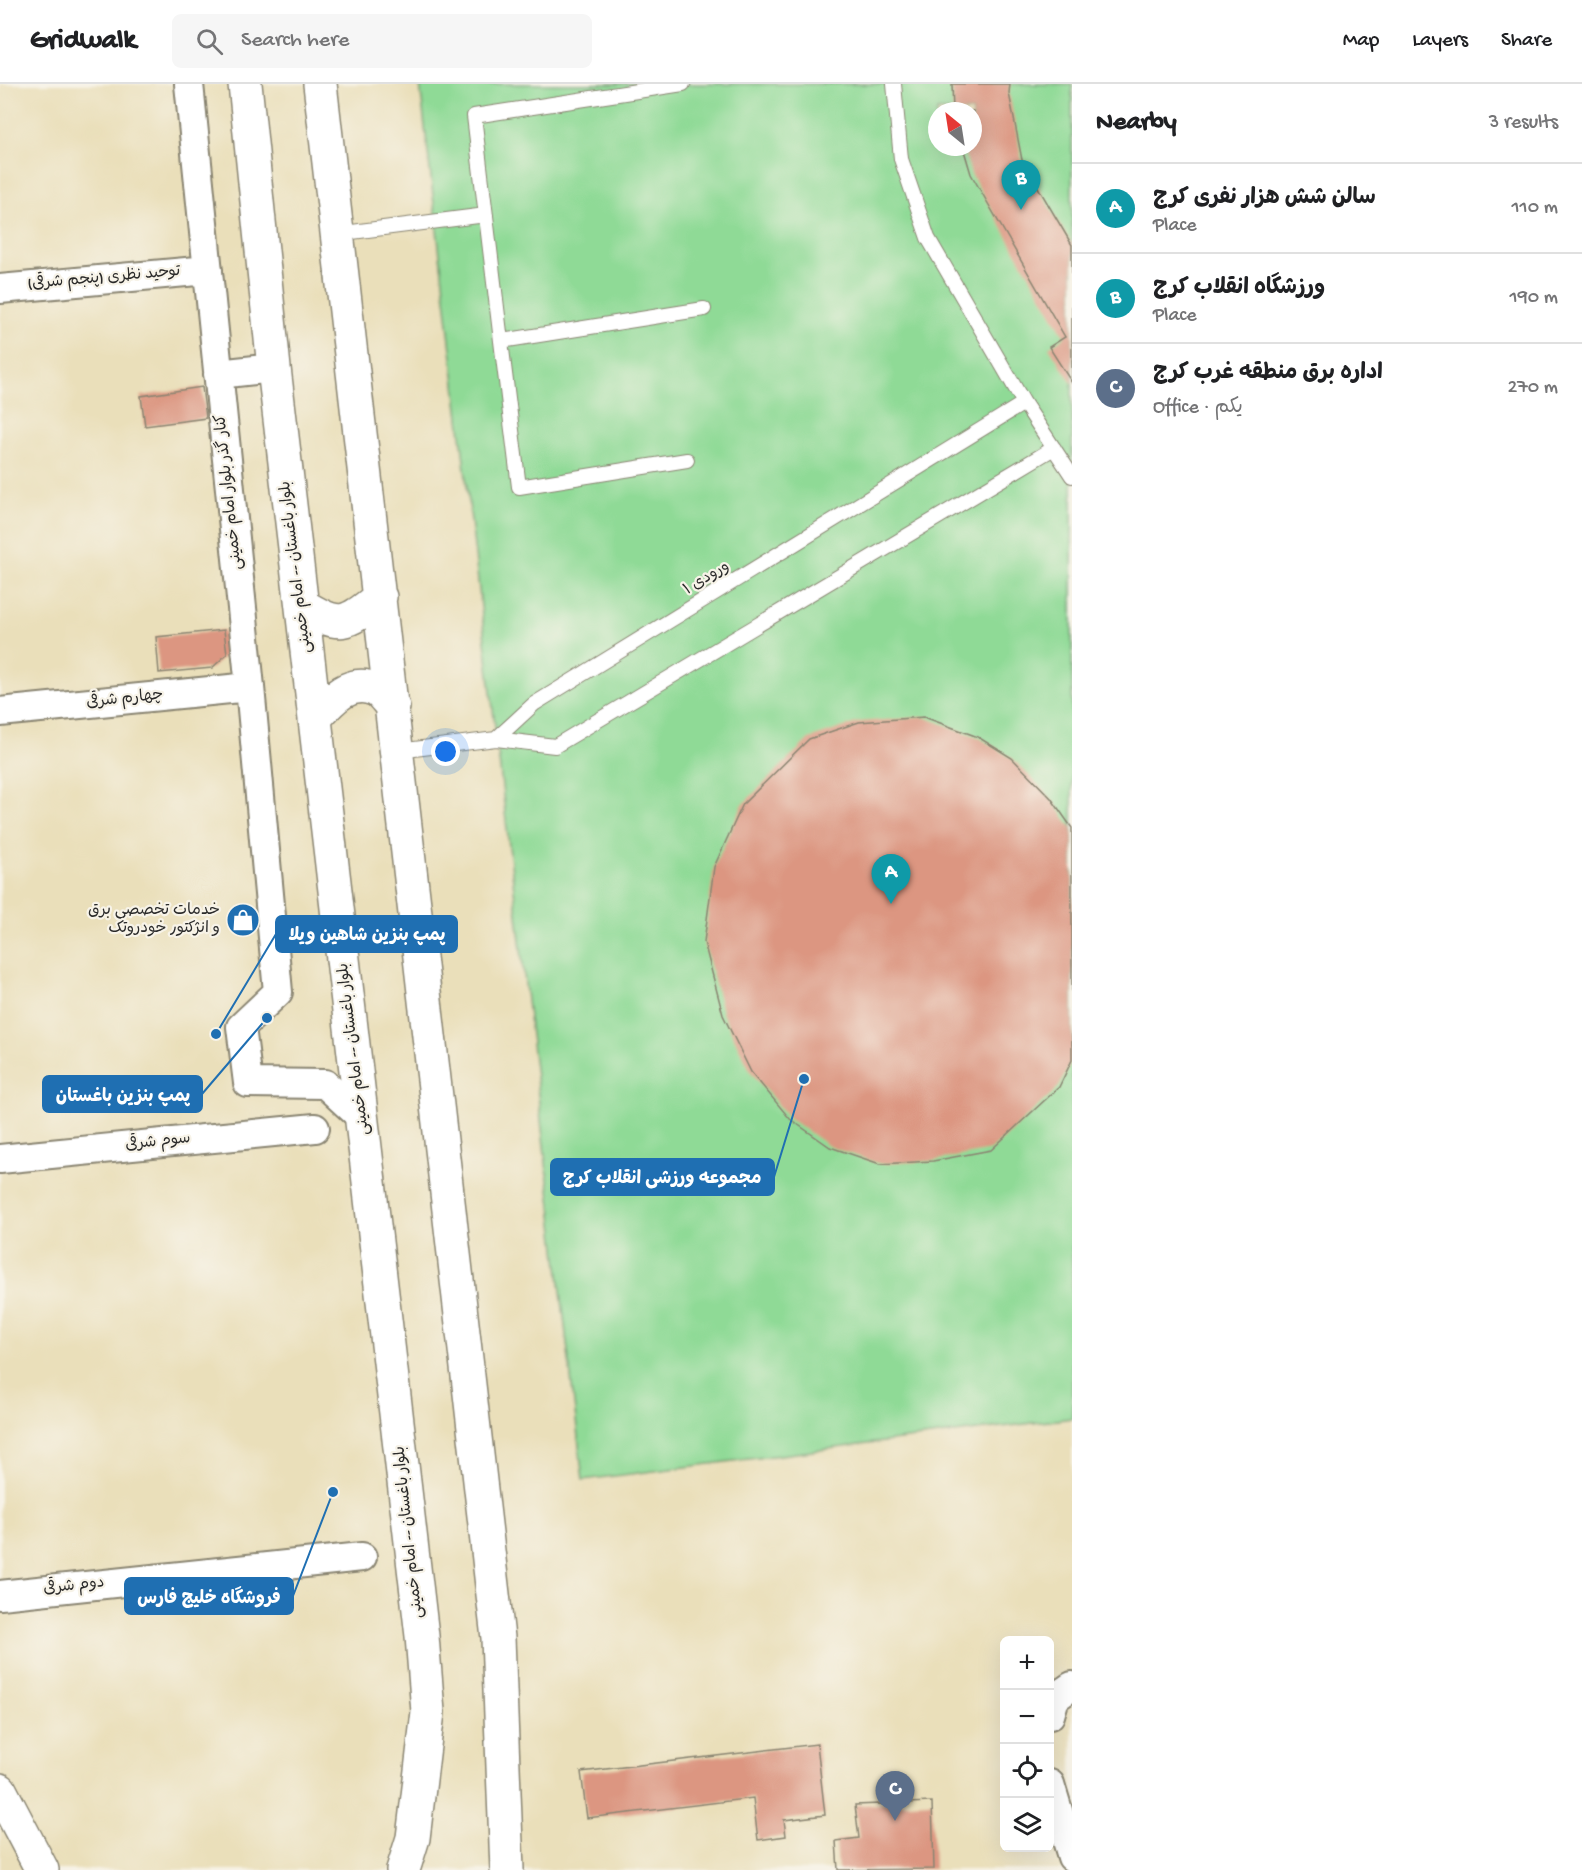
<!DOCTYPE html>
<html lang="en">
<head>
<meta charset="utf-8">
<style>
  body { margin:0; font-family:"Gochi Hand","Playpen Sans Arabic",sans-serif; background:#f6f6f6; color:#202124 }
  .controls { position:absolute; right:18px; bottom:18px; display:grid; overflow:hidden; border-radius:9px; box-shadow:0 6px 24px #0002 }
  .controls button { width:54px; height:54px; display:grid; place-items:center; padding:0; border:0; border-bottom:2px solid #e0e0e0; background:#fff; color:#202124; font:30px sans-serif }
  .compass { position:absolute; left:928px; top:18px; width:54px; height:54px; border-radius:50%; background:#fff; box-shadow:0 6px 24px #0002; rotate:330deg }
  .you { position:absolute; left:446px; top:668px; width:21px; height:21px; margin:-15px; border:4px solid #fff; border-radius:50%; background:#1a73e8; box-shadow:0 0 0 9px #1a73e833 }
  .badge { display:grid; place-items:center; width:39px; height:39px; border-radius:50%; background:#1f6fb2; color:#fff; font-size:20px; font-weight:700 }
  .pin { position:absolute; translate:-50% -50px; filter:drop-shadow(0 2px 3px #0008) }
  .pin::after { content:''; position:absolute; top:32px; width:21px; height:18px; background:inherit; clip-path:polygon(0 0,100% 0,50% 100%) }
  .list { margin:0; padding:0; list-style:none }
  h2 { display:flex; justify-content:space-between; align-items:center; height:78px; margin:0; padding:0 24px; font-size:26px }
  h2 small { font-size:20px; font-weight:400; color:#757577 }
  .list li { display:grid; grid-template-columns:39px 1fr auto; gap:18px; align-items:center; box-sizing:border-box; height:90px; padding:0 24px; border-top:2px solid #e0e0e0 }
  .list b { display:block; font-size:22px; white-space:nowrap }
  .list p { margin:0; font-size:20px; white-space:nowrap; color:#757577 }
  .list em { font-size:20px; font-style:normal; color:#757577 }
  .icon { flex:none; width:33px; height:33px; fill:none; stroke:currentColor; stroke-width:2; stroke-linecap:round; stroke-linejoin:round }
  .map { position:relative; flex:none; width:1072px; height:1786px; overflow:hidden }
  header { display:flex; align-items:center; gap:36px; box-sizing:border-box; height:84px; padding:0 30px; background:#fff; border-bottom:2px solid #e0e0e0 }
  header strong { font-size:28px }
  nav { display:flex; gap:33px; margin-inline-start:auto; font-size:21px }
  .search { width:420px; height:54px; background:#f6f6f6; display:flex; align-items:center; gap:15px; box-sizing:border-box; padding:0 21px; border-radius:9px; color:#757577; font-size:22px }
  main { display:flex }
  aside { flex:1; background:#fff }
  .map>svg:first-child { display:block }
</style>
</head>
<body>
<header>
<strong>Gridwalk</strong>
<div class="search"><svg class="icon" aria-label="search" viewBox="0 0 24 24"><circle cx="10" cy="10" r="6"/><path d="M15 15l6 6"/></svg>Search here</div>
<nav><a>Map</a><a>Layers</a><a>Share</a></nav>
</header>
<main>
<div class="map">
<svg width="1072" height="1786" viewBox="0 0 1072 1786">
  <rect width="100%" height="100%" fill="#f7f3e8"/>
  <filter id="ink" filterUnits="userSpaceOnUse"><feTurbulence type="fractalNoise" baseFrequency=".0167" numOctaves="2"/><feDisplacementMap in="SourceGraphic" scale="12" xChannelSelector="R" yChannelSelector="G"/><feConvolveMatrix kernelMatrix="1 2 1 2 8 2 1 2 1" color-interpolation-filters="sRGB"/></filter>
  <filter id="wash" filterUnits="userSpaceOnUse"><feTurbulence type="fractalNoise" baseFrequency=".008" numOctaves="4" result="noise"/><feDisplacementMap in="SourceGraphic" scale="24" xChannelSelector="R" yChannelSelector="G"/><feGaussianBlur stdDeviation="1.35" result="paint"/><feColorMatrix in="noise" values="0 0 0 0 0 0 0 0 0 0 0 0 0 0 0 0 0 1.4 0 .05"/><feComposite in="paint" operator="in"/></filter>
  <g filter="url(#wash)">
    <rect width="100%" height="100%" fill="#eadfba"/>
    <path fill="#8fda96" stroke="#5d8260" stroke-width="1.5" fill-rule="evenodd" d="M420,0H1072V1334L583,1396ZM937,27H973V63H937Z"/>
    <g id="blocks">
      <path fill="#dc9681" d="M952,0H1010L1009,9L1022,76L1072,161V299L1049,263L1065,253L971,90L963,63H973V27H953Z
        M202,303L206,334L145,342L141,312Z
        M224,546L227,570L212,584L159,589L156,553Z
        M924,633L978,653L1012,674L1051,714L1072,744V976L1059,1003L991,1066L933,1077L880,1080L830,1063L790,1035L751,988L723,931L704,858L714,783L743,720L809,655L859,638Z
        M817,1660L825,1731L784,1736L786,1752L758,1756L753,1714L587,1734L581,1688Z
        M932,1718L934,1785L838,1786L836,1757L859,1754L855,1721Z"/>
    </g>
  </g>
  <g filter="url(#ink)">
    <use href="#blocks" fill-opacity="0" stroke="#8a8572" stroke-width="1.5"/>
    <g fill="none" stroke-linecap="round" stroke-linejoin="round">
      <g stroke="#8a8572" stroke-width="16">
        <path id="lane" d="M683,0L474,32L501,257L704,225
          M894,0L901,75L928,154L1024,319L1072,392
          M336,150L486,131
          M501,257L519,403L687,376
          M496,655L534,620L1024,319
          M398,667L496,655L555,662L1054,364"/>
      </g>
      <g stroke="#8a8572" stroke-width="32">
        <path id="street" d="M189,0L250,603L278,908L241,943L248,999L325,1000L363,1035
          M0,205L208,186
          M218,290L274,284
          M0,628L250,603
          M0,1075L315,1044
          M0,1511L362,1473
          M1050,1631L1055,1614L1072,1602
          M1050,1700L1072,1773"/>
      </g>
      <g stroke="#8a8572" stroke-width="36">
        <path id="secondary" d="M0,1706L42,1786"/>
      </g>
      <g stroke="#8a8572" stroke-width="36">
        <path id="primary" d="M245,0L274,284L422,1552L428,1628L413,1754L403,1786
          M320,0L498,1554L507,1786
          M302,521C341,545 345,541 380,513
          M315,634C330,617 350,593 376,606C382,609 388,619 393,623"/>
      </g>
      <use href="#lane" stroke="#fff" stroke-width="14"/>
      <use href="#street" stroke="#fff" stroke-width="28"/>
      <use href="#secondary" stroke="#fff" stroke-width="33"/>
      <use href="#primary" stroke="#fff" stroke-width="33"/>
    </g>
  </g>
  <defs>
    <g id="shop-disc" transform="scale(1.725)"><circle r="9.5" fill="#1f6fb2" stroke="#f7f3e8"/><path d="M-5-2.5h2.3a2.7 3.5 0 0 1 5.4 0H5L5.5 6h-11ZM-1.5-2.5h3a1.5 2.3 0 0 0-3 0Z" fill="#fff"/></g>
  </defs>
  <g fill-rule="evenodd">
    <use href="#shop-disc" x="243" y="836"/>
  </g>
  <g text-anchor="middle" dominant-baseline="central" stroke-width="4.5" stroke-linejoin="round" paint-order="stroke">
    <g font-size="16" fill="#2b2b2b" stroke="#f7f3e8">
      <text transform="translate(104 195) rotate(-5)">توحید نظری (پنجم شرقی)</text>
      <text transform="translate(230 408) rotate(-96)">کنار گذر بلوار امام خمینی</text>
      <text transform="translate(297 483) rotate(-97)">بلوار باغستان -- امام خمینی</text>
      <text transform="translate(707 495) rotate(-32)">ورودی ۱</text>
      <text transform="translate(125 616) rotate(-6)">چهارم شرقی</text>
      <text transform="translate(355 965) rotate(-97)">بلوار باغستان -- امام خمینی</text>
      <text transform="translate(158 1059) rotate(-6)">سوم شرقی</text>
      <text transform="translate(410 1448) rotate(-96)">بلوار باغستان -- امام خمینی</text>
      <text transform="translate(74 1503) rotate(-6)">دوم شرقی</text>
    </g>
    <g font-size="16" fill="#2b2b2b" stroke="#f7f3e8" text-anchor="end">
      <text x="220" y="827">خدمات تخصصی برق<tspan x="220" dy="18">و انژکتور خودروتک</tspan></text>
    </g>
  </g>
  <path fill="none" stroke="#1f6fb2" stroke-width="2" d="M216 950L276 850M267 934L202 1010M804 995L774 1093M333 1408L293 1512"/>
  <g fill="#1f6fb2" stroke="#f7f3e8" stroke-width="2">
    <circle cx="216" cy="950" r="6"/>
    <circle cx="267" cy="934" r="6"/>
    <circle cx="804" cy="995" r="6"/>
    <circle cx="333" cy="1408" r="6"/>
  </g>
  <g fill="#1f6fb2" stroke="#1f6fb2" stroke-width="2">
    <rect x="276" y="832" width="181" height="36" rx="6"/>
    <rect x="43" y="992" width="159" height="36" rx="6"/>
    <rect x="551" y="1075" width="223" height="36" rx="6"/>
    <rect x="125" y="1494" width="168" height="36" rx="6"/>
  </g>
  <g font-size="18" text-anchor="middle" font-weight="bold" fill="#fff">
    <text x="367" y="856">پمپ بنزین شاهین ویلا</text>
    <text x="123" y="1017">پمپ بنزین باغستان</text>
    <text x="662" y="1099">مجموعه ورزشی انقلاب کرج</text>
    <text x="209" y="1519">فروشگاه خلیج فارس</text>
  </g>
</svg>
<div class="controls">
<button>+</button>
<button>−</button>
<button><svg class="icon" aria-label="locate" viewBox="0 0 24 24"><circle cx="12" cy="12" r="6"/><path d="M12 2v4M12 18v4M2 12h4M18 12h4"/></svg></button>
<button><svg class="icon" aria-label="layers" viewBox="0 0 24 24"><path d="M12 4l9 5-9 5-9-5zM3 14l9 5 9-5"/></svg></button>
</div>
<svg class="compass" viewBox="-18 -18 36 36"><path d="M0-13l5 13h-10z" fill="#e53935"/><path d="M0 13l5-13h-10z" fill="#757577"/></svg>
<div class="you"></div>
<div class="pin badge" style="left:891px;top:820px;background:#0f9aa8">A</div>
<div class="pin badge" style="left:1021px;top:126px;background:#0f9aa8">B</div>
<div class="pin badge" style="left:895px;top:1737px;background:#5c6f8a">C</div>
</div>
<aside>
<h2>Nearby<small>3 results</small></h2>
<ul class="list">
<li><span class="badge" style="background:#0f9aa8">A</span><div><b>سالن شش هزار نفری کرج</b><p>Place</p></div><em>110 m</em></li>
<li><span class="badge" style="background:#0f9aa8">B</span><div><b>ورزشگاه انقلاب کرج</b><p>Place</p></div><em>190 m</em></li>
<li><span class="badge" style="background:#5c6f8a">C</span><div><b>اداره برق منطقه غرب کرج</b><p>Office · یکم</p></div><em>270 m</em></li>
</ul>
</aside>
</main>
</body>
</html>
